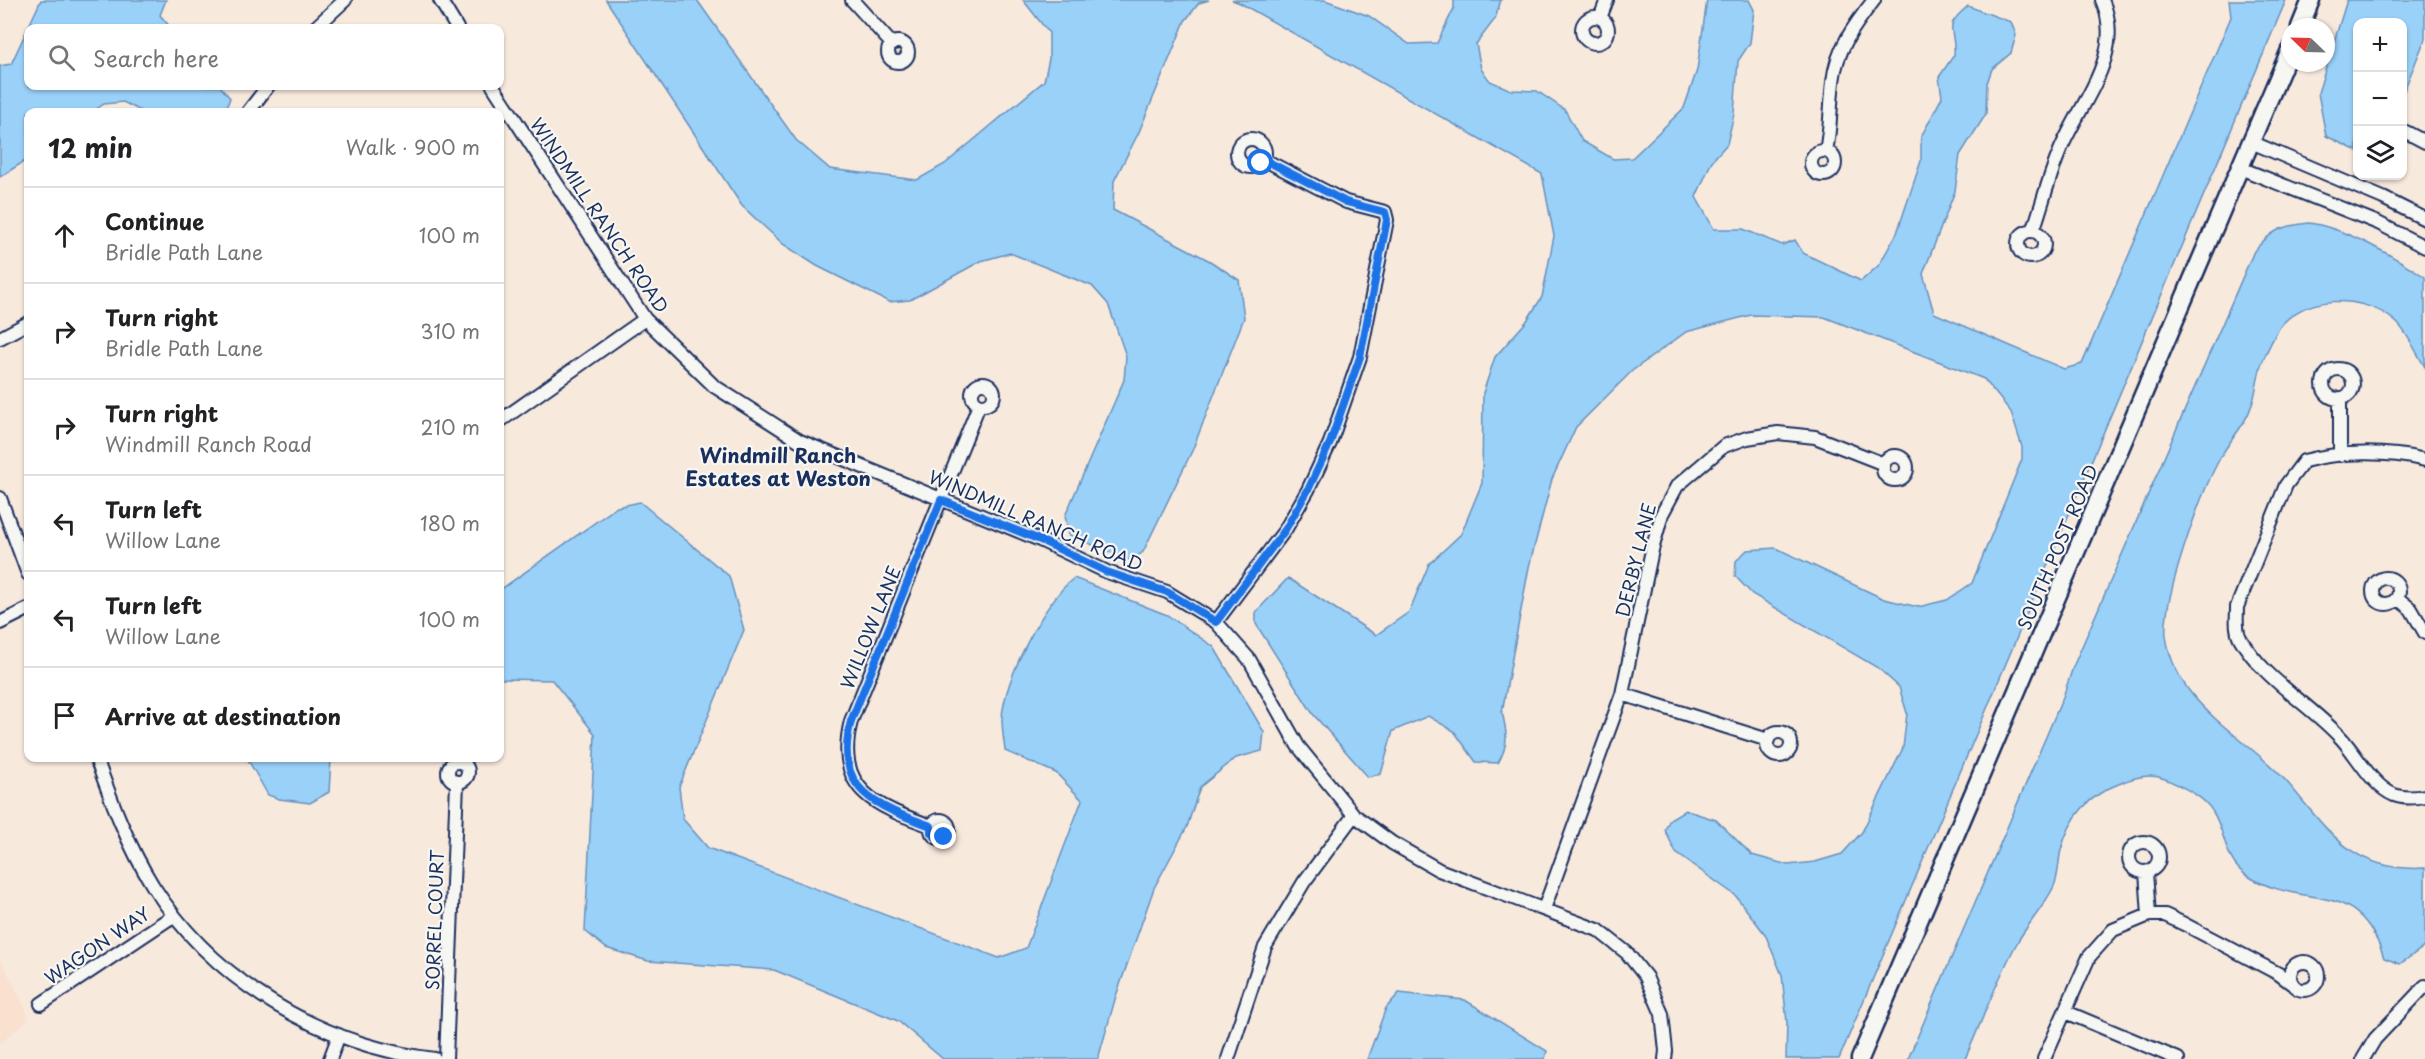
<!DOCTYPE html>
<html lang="en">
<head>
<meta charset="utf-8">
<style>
  body { margin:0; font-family:"Playpen Sans",sans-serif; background:#f6f6f6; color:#202124 }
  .controls { position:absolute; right:18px; top:18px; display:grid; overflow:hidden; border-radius:12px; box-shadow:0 2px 4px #0004 }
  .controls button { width:54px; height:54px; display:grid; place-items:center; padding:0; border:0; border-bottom:2px solid #e0e0e0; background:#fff; color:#202124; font:30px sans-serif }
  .compass { position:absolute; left:2281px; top:18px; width:54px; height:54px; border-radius:50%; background:#fff; box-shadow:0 2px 4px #0004; rotate:293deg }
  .stop { position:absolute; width:18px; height:18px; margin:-14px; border:4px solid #1a73e8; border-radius:50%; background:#fff }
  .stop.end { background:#1a73e8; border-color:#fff; box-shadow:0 2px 6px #0008 }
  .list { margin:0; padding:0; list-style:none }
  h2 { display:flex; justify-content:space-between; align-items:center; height:78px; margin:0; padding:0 24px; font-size:26px }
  h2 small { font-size:20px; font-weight:400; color:#757577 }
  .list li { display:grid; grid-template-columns:39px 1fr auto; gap:18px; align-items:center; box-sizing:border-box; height:96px; padding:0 24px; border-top:2px solid #e0e0e0 }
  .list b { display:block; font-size:22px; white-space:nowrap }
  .list p { margin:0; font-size:20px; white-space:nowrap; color:#757577 }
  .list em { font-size:20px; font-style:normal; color:#757577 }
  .icon { flex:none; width:33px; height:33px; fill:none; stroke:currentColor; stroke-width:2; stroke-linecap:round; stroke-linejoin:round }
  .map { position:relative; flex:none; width:2425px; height:1059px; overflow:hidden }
  .search { position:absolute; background:#fff; box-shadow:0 2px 4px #0004; left:24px; top:24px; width:480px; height:66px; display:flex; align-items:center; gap:15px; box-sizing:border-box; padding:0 21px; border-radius:12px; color:#757577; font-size:22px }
  .panel { position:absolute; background:#fff; box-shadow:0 2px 4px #0004; left:24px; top:108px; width:480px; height:654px; border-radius:12px }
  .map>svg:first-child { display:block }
</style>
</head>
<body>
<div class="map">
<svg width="2425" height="1059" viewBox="0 0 2425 1059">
  <rect width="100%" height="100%" fill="#f8e9dd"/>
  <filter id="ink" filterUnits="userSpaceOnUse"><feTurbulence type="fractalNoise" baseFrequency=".0167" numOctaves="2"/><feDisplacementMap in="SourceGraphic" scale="12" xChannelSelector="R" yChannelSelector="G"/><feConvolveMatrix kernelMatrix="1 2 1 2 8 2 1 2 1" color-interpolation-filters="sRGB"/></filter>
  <g filter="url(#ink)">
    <path fill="#fae0ce" d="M0,958L26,1010L28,1019L0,1044Z"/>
    <path fill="#9ad1f9" stroke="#6790bb" stroke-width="1.5" d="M41,0H166L160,15L171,28H28V86H220L230,98L225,112H143L123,102L104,104L92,112H28V159L0,177V66L11,64Z
      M606,0H697L796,140L830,169L917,180L945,164L1044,81L1049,59V33L1023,0H1209L1199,3L1185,21L1139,132L1114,181L1113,210L1210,261L1239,280L1244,318L1192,451L1143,552L1131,561L1069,535L1065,516L1124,380L1126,356L1108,304L1092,286L1010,253L981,261L910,300L889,302L817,266L783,244L742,206Z
      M1232,0H1325L1369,16L1409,44L1437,43L1454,8V0H1501L1495,19L1476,44L1481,69L1490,81L1511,90L1537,91L1565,110L1582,141L1613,159L1632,158L1684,108L1697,70L1707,0H1749L1754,10L1750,43L1738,61L1734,114L1727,144L1712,161L1696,197L1714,229H1743L1782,245L1795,240L1803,253L1861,281L1879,265L1897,233L1921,161V137L1942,97L1939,77L1954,55C1956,26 1941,29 1968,6L2011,22L2016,35L2011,53L1992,69L1987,83L1986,114L1960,155L1955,191L1923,274L1934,313L2064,369L2082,364L2231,17L2229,0H2286L1839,1059H1786L1787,1023L1782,975L1765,934L1735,895L1676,853L1665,830L1670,819L1685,810L1716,820L1752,855L1788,865L1815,862L1842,854L1862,832L1903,748L1907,713L1899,687L1878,668L1752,594L1735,576L1736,561L1747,550L1776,548L1884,599L1918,607L1947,600L1972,583L2022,459V447L2011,412L1984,379L1824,317L1751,315L1686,332L1632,371L1576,427L1552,479L1529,567L1502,712C1507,732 1509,745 1498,763L1476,762L1454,731L1428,716L1393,731L1381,774L1368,777L1313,714L1256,624V612L1288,578L1376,635L1409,612L1429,564L1461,534L1482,483L1483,393L1495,357L1526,322L1542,297L1554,236L1542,174L1240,3Z
      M2347,0H2425V39L2403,93L2402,22H2358L2357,151L2326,136L2318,93Z
      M2309,223C2345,228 2394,256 2425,277V367C2416,353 2408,333 2396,322C2364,293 2299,293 2276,333C2271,343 2264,356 2261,366C2255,387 2256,402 2244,422C2236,435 2226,446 2219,460C2201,493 2162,600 2166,636C2176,707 2244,734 2287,782C2329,831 2352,873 2425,868V946L2400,964L2384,958C2357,875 2305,912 2246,875C2224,861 2226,832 2213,812C2204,796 2181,786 2165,779C2151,773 2135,777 2121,783C2089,795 2070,816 2061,850C2058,862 2059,875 2054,886C2045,906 2028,923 2017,943C1997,979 1982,1021 1965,1059H1908L2063,697L2073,667L2254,251C2272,230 2281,226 2309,223Z
      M640,502L729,576L744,630L679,787L683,819L708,848L999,958L1026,948L1082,800L1056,773L1005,751C1004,741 1002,730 1002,719C1003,681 1044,601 1074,578L1167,615L1214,647L1264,732L1262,751L1236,758L1200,787L1187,827L1154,888L1116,996L1098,1059H943L898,1021L774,970L648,961L606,948L585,931L595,734L552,680L500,679V590L617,507Z
      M247,758H331L329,792L310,803L279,799L268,795Z
      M1399,993L1465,1000L1547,1051L1545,1059H1367L1386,1008Z"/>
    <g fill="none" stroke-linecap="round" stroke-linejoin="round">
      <g stroke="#1b2f5e" stroke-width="16">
        <path id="street" d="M440,0L457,28
          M852,0L891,43
          M1582 30a13 13 0 1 1 26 0a13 13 0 1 1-26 0Z
          M1600,18L1607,0
          M315,28L345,0
          M888 52a10 10 0 1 1 20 0a10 10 0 1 1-20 0Z
          M493,86L645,319L714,386L800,441L1040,540L1107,572L1167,592L1216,622L1249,659L1298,746L1354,815L1392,843L1439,870L1598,930L1627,953L1646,977L1662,1014L1666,1051L1665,1059
          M248,112L268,86
          M2406,132L2425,142
          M1237 153a14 14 0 1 1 28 0a14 14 0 1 1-28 0Z
          M2251,142L2383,198L2425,219
          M1811 163a12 12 0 1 1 24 0a12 12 0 1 1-24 0Z
          M1826,151C1831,127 1830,105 1833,82C1836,50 1855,24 1874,0
          M2240,168L2378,223L2425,247
          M2033,231C2043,203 2050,171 2063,144C2084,98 2125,52 2102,0
          M2018 244a13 13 0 1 1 26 0a13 13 0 1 1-26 0Z
          M0,338L28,323
          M2323 384a15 15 0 1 1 30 0a15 15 0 1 1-30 0Z
          M972 394a11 11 0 1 1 22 0a11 11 0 1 1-22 0Z
          M2340,398V455
          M500,421L645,319
          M1883 468a12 12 0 1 1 24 0a12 12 0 1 1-24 0Z
          M2425,460C2388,451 2341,451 2304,461L2286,485L2237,607C2237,617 2235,629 2240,638C2263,679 2310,704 2341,738C2357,755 2371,785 2394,795C2404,799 2414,798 2425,796
          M0,498L28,574
          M2373 591a13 13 0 1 1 26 0a13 13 0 1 1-26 0Z
          M2397,598L2411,609L2425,633
          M1216,622L1285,530L1308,490L1330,443L1360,357L1387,220L1385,212L1346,202L1263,159
          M0,623L28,609
          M1622,694L1768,740
          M1767 744a12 12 0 1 1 24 0a12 12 0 1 1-24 0Z
          M96,758C112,802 128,846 153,886C214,982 322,1046 435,1059
          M448 772a10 10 0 1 1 20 0a10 10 0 1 1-20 0Z
          M931 829a9 9 0 1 1 18 0a9 9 0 1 1-18 0Z
          M931,826C875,806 834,790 851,721L979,405
          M2129 857a15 15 0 1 1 30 0a15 15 0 1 1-30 0Z
          M2146,872L2149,915
          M1544,909L1622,694L1652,550L1662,514L1677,486L1724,446L1747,438L1778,433L1815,437L1884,464
          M2290 976a14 14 0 1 1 28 0a14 14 0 1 1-28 0Z
          M41,1004L173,916
          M2066,1012L2178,1059
          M330,1059L339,1035
          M446,1059L457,783
          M1228,1059L1265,947L1304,882L1354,815
          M2044,1059L2089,957L2113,930L2149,915H2165L2184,924L2279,974L2291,983
          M2363,1059L2375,1039L2425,986"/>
      </g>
      <g stroke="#1b2f5e" stroke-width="21">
        <path id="secondary" d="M2300,27L2311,0
          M1860,1059L2290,50"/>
      </g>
      <use href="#street" stroke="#f6f6f2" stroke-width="12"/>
      <use href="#secondary" stroke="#f6f6f2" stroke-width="16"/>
    </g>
  </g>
  <g fill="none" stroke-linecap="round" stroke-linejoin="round" filter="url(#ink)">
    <path stroke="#1a73e8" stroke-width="8" d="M944,837L937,838L931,833V826C875,806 833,790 851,721L941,500L1040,540L1107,572L1167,592L1216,622L1285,530L1308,490L1330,443L1360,357L1387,220L1385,212L1346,202L1263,159L1261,163"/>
  </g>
  <g text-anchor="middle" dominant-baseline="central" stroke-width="4.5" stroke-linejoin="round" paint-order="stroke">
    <g font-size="18" fill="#1b2f5e" stroke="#f6f6f2">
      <text transform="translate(600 215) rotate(56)">WINDMILL RANCH ROAD</text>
      <text transform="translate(1036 520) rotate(23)">WINDMILL RANCH ROAD</text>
      <text transform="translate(2057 547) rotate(-67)">SOUTH POST ROAD</text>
      <text transform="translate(1635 560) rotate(-76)">DERBY LANE</text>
      <text transform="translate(870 627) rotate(-68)">WILLOW LANE</text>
      <text transform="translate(434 920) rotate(-88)">SORREL COURT</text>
      <text transform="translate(97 945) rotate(-34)">WAGON WAY</text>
    </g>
    <g font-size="20" font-weight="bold" fill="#1b2f5e" stroke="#f6f6f2">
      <text x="778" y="455">Windmill Ranch<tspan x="778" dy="23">Estates at Weston</tspan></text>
    </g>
  </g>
</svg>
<div class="controls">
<button>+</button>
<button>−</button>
<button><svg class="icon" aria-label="layers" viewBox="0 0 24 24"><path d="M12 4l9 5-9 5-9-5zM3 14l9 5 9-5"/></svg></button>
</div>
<svg class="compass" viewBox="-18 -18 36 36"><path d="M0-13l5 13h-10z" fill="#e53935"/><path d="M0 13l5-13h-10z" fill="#757577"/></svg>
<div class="stop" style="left:1261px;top:163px"></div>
<div class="stop end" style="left:944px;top:837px"></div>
<div class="search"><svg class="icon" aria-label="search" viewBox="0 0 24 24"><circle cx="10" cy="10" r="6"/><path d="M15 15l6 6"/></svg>Search here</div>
<section class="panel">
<h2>12 min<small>Walk · 900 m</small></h2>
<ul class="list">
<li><svg class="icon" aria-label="ahead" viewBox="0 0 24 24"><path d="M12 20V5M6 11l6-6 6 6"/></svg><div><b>Continue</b><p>Bridle Path Lane</p></div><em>100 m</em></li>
<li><svg class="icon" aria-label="right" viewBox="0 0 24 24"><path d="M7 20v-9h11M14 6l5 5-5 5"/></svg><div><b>Turn right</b><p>Bridle Path Lane</p></div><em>310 m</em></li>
<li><svg class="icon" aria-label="right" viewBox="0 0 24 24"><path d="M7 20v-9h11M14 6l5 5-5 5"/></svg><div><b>Turn right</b><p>Windmill Ranch Road</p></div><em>210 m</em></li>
<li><svg class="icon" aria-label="left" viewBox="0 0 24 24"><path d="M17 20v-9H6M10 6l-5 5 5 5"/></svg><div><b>Turn left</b><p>Willow Lane</p></div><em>180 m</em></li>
<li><svg class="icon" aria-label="left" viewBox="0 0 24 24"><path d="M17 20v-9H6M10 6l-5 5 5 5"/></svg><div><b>Turn left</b><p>Willow Lane</p></div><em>100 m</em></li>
<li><svg class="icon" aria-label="arrive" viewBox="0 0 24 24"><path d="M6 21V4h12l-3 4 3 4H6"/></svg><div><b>Arrive at destination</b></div></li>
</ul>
</section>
</div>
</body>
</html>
